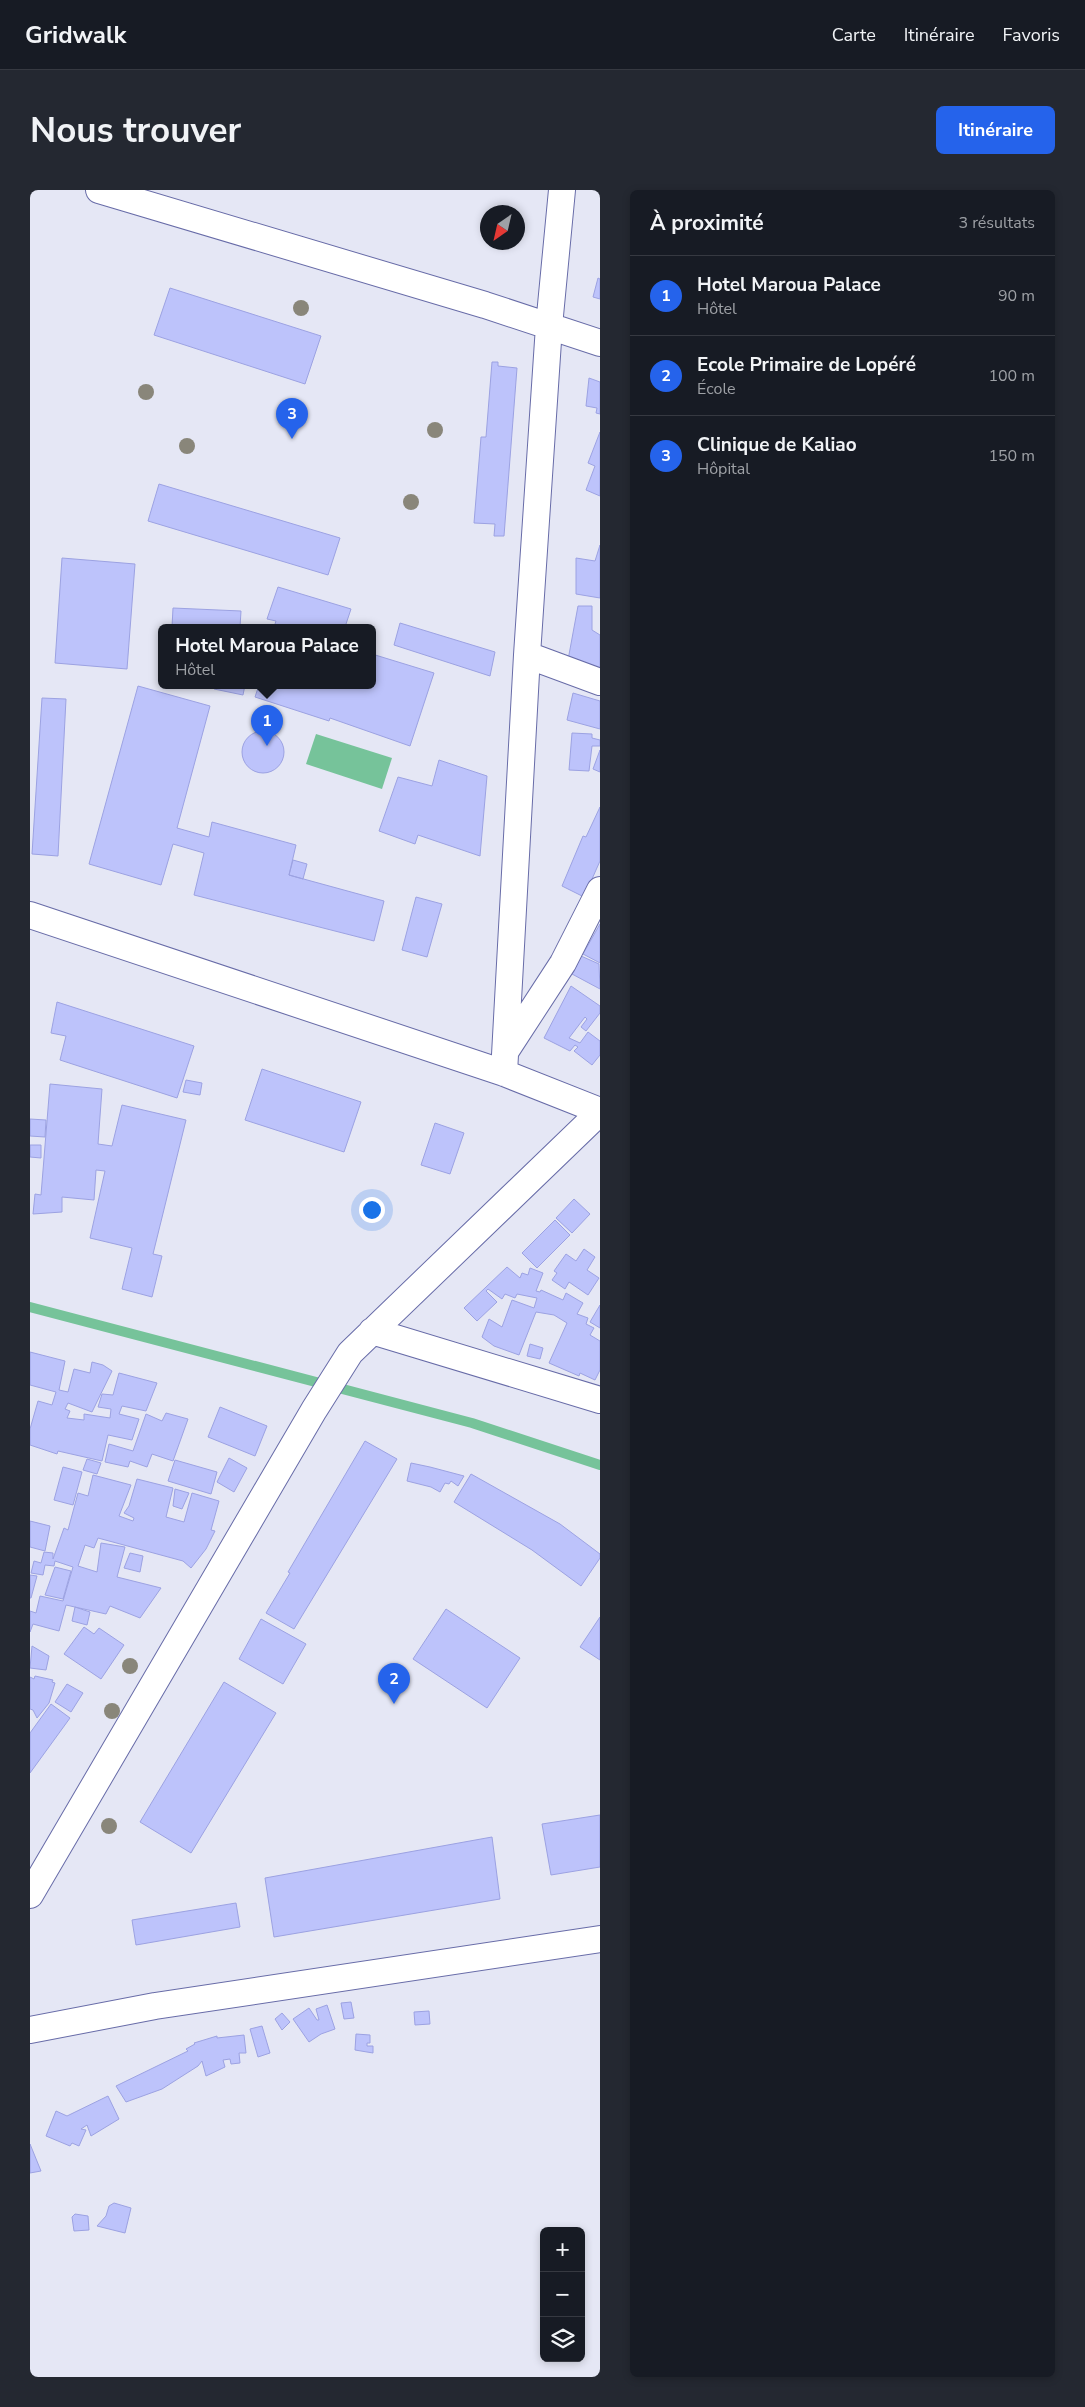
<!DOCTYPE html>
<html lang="fr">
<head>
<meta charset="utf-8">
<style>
  body { margin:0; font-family:"Nunito Sans",sans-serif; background:#242831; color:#f1f3f6 }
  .controls { position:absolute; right:15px; bottom:15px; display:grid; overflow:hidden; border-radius:8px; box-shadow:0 2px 8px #0003 }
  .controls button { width:45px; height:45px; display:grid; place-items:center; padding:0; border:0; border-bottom:1px solid #363941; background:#171b24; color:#f1f3f6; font:25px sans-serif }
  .compass { position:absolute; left:450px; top:15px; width:45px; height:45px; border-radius:50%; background:#171b24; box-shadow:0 2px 8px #0003; rotate:214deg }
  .you { position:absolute; left:341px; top:1019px; width:18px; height:18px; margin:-12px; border:4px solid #fff; border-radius:50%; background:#1a73e8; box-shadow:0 0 0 8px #1a73e833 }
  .badge { display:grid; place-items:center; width:32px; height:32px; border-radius:50%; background:#2563eb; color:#fff; font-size:16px; font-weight:700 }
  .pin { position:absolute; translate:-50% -41px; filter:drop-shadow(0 1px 2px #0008) }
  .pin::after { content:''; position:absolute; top:26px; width:18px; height:15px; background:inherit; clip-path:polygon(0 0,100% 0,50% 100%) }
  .popup { position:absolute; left:128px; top:434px; width:218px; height:65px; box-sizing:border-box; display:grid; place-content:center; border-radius:8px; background:#171b24; filter:drop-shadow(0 1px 4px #0005); font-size:16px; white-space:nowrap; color:#9ea1a6 }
  .popup b { font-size:19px; color:#f1f3f6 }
  .popup::after { content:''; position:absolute; left:50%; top:100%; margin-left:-10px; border:10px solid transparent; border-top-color:#171b24 }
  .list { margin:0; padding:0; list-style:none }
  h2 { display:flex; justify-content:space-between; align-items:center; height:65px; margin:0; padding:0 20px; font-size:21px }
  h2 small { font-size:16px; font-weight:400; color:#9ea1a6 }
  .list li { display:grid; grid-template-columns:32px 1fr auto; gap:15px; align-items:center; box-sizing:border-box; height:80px; padding:0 20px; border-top:1px solid #363941 }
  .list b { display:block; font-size:19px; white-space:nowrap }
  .list p { margin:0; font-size:16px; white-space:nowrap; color:#9ea1a6 }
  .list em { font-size:16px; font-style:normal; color:#9ea1a6 }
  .icon { flex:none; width:28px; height:28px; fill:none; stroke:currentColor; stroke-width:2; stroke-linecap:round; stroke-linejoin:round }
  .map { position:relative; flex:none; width:570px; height:2187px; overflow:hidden; border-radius:8px }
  header { display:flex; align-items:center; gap:30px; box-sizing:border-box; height:70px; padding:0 25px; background:#171b24; border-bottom:1px solid #363941 }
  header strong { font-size:24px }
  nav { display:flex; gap:28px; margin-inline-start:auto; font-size:18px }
  .intro { display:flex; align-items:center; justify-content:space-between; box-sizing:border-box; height:120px; padding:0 30px }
  h1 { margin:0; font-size:35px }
  .button { padding:12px 22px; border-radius:8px; background:#2563eb; color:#fff; font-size:18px; font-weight:700 }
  main { display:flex; gap:30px; padding:0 30px }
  aside { flex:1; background:#171b24; border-radius:8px; box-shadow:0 2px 8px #0003 }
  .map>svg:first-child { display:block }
</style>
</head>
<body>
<header>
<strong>Gridwalk</strong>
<nav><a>Carte</a><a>Itinéraire</a><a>Favoris</a></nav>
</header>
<div class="intro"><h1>Nous trouver</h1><a class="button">Itinéraire</a></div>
<main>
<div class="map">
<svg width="570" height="2187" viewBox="0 0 570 2187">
  <rect width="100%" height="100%" fill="#e5e7f5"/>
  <path fill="#76c39a" d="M286,544L362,568L352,599L276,574Z"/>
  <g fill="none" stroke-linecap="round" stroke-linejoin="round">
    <path stroke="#76c39a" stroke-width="10" d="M0,1117L442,1233L570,1275"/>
  </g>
  <path fill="#bdc3fb" stroke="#9ca2e2" d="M568,88L570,89V109L563,107Z
    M140,98L291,146L275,194L124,145Z
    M462,172H468V176L487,178L474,346H464L465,334L444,333L451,247H456Z
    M559,188L570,192V224L566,223L567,218L556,216Z
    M570,242V306L556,300L565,276L558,273Z
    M129,294L310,348L298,385L118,331Z
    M570,355V408L546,404V368L565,371Z
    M32,368L105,374L97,479L25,473Z
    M248,397L321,419L315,437H244L246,431L237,429Z
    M548,416H562V440L570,445V481L538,470Z
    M143,418L211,421L210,437H142Z
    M370,433L465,462L460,486L364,455Z
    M342,464L404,483L380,556L300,528L299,531L225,507L229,495H300L308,498L309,495H342Z
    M185,495H215L213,505L184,499Z
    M108,496L180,516L147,638L179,647L182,632L266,655L259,685L354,711L344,751L164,705L174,663L143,654L131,695L59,674Z
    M543,503L570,511V539L537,530Z
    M12,508L36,509L28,666L2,664Z
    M212 562a21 21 0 1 1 42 0a21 21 0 1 1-42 0Z
    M542,543L562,544V548L570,550V556H562L559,581L539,580Z
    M570,560V582L563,579Z
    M409,570L457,586L450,666L388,645L385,654L349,641L368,587L402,596Z
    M570,617V671L554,707L532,696L553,646L556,647Z
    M263,670L277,674L273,689L259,685Z
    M386,707L412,714L397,767L372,760Z
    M570,734V773L553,764Z
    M551,766L569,774L570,799L542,784Z
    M541,796L570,816V823L556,841L551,837L557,829L555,827L539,848L550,853L558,842L570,851V865L562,875L544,861L548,857L545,855L540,861L514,848Z
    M27,812L164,856L147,908L30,870L36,846L21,843Z
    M232,879L331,912L314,962L215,930Z
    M156,890L172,893L170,905L153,902Z
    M20,894L72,899L68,954L82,956L92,915L156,930L123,1064L132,1066L122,1107L92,1099L102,1058L60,1048L75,981L66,980L64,1010L32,1007V1022L3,1024L5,1004L11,1005Z
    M0,929L16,930L15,947L0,946Z
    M405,933L434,943L420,984L391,975Z
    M0,955H11V968L0,967Z
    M544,1009L560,1024L542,1043L526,1028Z
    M525,1030L540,1045L507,1078L492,1063Z
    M554,1059L565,1067L557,1080L569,1088L558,1105L539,1092L535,1099L522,1090L527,1083L524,1081L536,1064L546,1071Z
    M477,1077L490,1088L492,1083L498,1085L500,1078L513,1083L506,1101L510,1102L511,1100L533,1110L536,1103L553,1113L547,1124L558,1128L556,1134L564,1138L560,1145L570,1151V1180L565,1190L550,1183L549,1186L519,1173L537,1133L524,1125L506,1122L489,1165L464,1156L452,1147L459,1129L472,1137L482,1110L504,1118L507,1108L487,1104L485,1108L475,1104L472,1109L458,1099L456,1101L467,1112L447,1131L434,1118Z
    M570,1115V1138L560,1132Z
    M500,1154L513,1158L510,1169L497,1166Z
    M0,1162L35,1171L29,1200L38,1202L44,1179L60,1183L62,1172L73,1175L82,1181L62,1222L38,1213L35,1219L40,1221L37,1228L54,1230V1224L80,1228L81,1219L68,1217L72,1204L83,1205L89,1183L127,1193L116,1221L92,1216L89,1224L109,1229L102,1250L78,1245L72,1271L28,1261L27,1264L0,1255V1239L8,1211L22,1215L26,1202L0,1195Z
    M190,1217L237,1236L225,1266L178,1247Z
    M136,1223L158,1229L143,1271L122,1264L117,1277L100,1271L98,1277L75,1272L79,1254L103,1261L116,1224L132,1231Z
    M335,1251L367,1269L264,1439L236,1423L260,1383L258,1382Z
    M199,1268L217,1278L204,1302L187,1292Z
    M57,1269L71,1273L67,1284L53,1280Z
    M145,1270L187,1282L181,1304L138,1291Z
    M381,1273L400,1277L434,1286L428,1296L421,1291L419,1294L415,1293L410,1302L401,1297L377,1291Z
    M33,1277L52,1282L43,1315L24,1310Z
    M441,1284L530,1334L570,1364V1368L551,1396L502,1360L424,1312Z
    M63,1285L101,1295L89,1326L103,1331L104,1328L94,1323L99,1316L107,1289L143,1298L136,1327L154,1332L162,1303L189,1311L181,1340L185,1341L176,1359L161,1378L153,1371L68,1348L64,1358L55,1355L48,1376L67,1382L71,1353L95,1357L87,1387L131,1398L110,1428L80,1416L76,1424L36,1415L29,1441L3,1434L0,1442V1421L6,1423L10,1406L33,1411L43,1377L25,1371L24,1376L15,1375L13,1385L1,1383L4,1371L11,1373L14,1362L23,1363V1369L34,1338L38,1340L48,1303L58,1306Z
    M145,1299L159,1303L152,1319L143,1316Z
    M0,1331L20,1336L15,1361L0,1357Z
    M100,1363L113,1366L110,1382L94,1378Z
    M25,1377L41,1381L33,1409L15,1405Z
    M0,1385L7,1386L1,1408H0Z
    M45,1417L60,1422L57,1435L42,1431Z
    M416,1419L490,1468L457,1518L383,1469Z
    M570,1427V1470L550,1457Z
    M231,1429L276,1454L253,1494L209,1469Z
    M54,1437L64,1444L69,1438L94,1455L71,1489L34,1464Z
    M2,1456L19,1466L16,1480L0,1478Z
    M5,1486L23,1490L22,1492L25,1493L19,1513L7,1528L3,1520L0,1519V1487L4,1489Z
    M194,1492L246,1523L161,1663L110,1632Z
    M37,1494L53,1503L41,1522L25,1512Z
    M21,1514L40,1528L0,1583V1543Z
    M570,1625V1677L521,1685L512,1634Z
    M462,1647L470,1709L244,1747L235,1688Z
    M206,1713L210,1737L106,1755L102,1730Z
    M321,1812L324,1828L314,1829L311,1813Z
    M297,1815L305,1839L291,1844L279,1852L263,1829L279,1818L287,1830H289L286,1819Z
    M399,1821L400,1834L385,1835L384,1822Z
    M252,1823L260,1832L252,1840L245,1829Z
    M232,1836L240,1863L228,1867L220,1839Z
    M326,1844L340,1845V1853H337V1856H343V1863L325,1860Z
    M214,1845L216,1863H209L210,1873L201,1874L200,1869L193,1870L195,1877L176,1886L172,1871L168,1876L132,1899L96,1912L86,1896L158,1861L156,1859L165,1854L164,1853L187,1846V1848Z
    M78,1906L89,1929L61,1946L57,1935L51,1939L56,1940L49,1956L42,1953L40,1956L16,1946L26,1921L37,1926Z
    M0,1954L11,1981L0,1983Z
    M84,2013L101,2018L95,2043L67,2036L76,2026L79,2016Z
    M45,2024L58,2026L59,2040L44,2041L42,2027Z"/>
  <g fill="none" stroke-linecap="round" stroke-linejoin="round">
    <g stroke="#686ca8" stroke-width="28">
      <path id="street" d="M69,0L455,115L570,153
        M497,465L570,492
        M0,725L474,883L570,921
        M477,859L533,773L570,700
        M474,883L497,465L519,136L532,0
        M342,1141L570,1210
        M0,1705L284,1220L320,1163L570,922
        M0,1840L125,1816L570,1749"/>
    </g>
    <use href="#street" stroke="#fff" stroke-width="26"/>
  </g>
  <g fill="#89867a">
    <circle cx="271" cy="118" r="8"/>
    <circle cx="116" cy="202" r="8"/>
    <circle cx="405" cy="240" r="8"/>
    <circle cx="157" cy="256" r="8"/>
    <circle cx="381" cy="312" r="8"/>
    <circle cx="100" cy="1476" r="8"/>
    <circle cx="82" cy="1521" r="8"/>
    <circle cx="79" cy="1636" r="8"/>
  </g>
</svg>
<div class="controls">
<button>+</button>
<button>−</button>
<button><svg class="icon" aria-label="layers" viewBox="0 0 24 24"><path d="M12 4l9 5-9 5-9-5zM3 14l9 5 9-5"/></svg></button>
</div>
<svg class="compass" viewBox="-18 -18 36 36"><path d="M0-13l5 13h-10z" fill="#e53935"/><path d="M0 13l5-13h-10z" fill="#9ea1a6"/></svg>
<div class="you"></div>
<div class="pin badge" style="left:237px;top:556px">1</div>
<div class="popup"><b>Hotel Maroua Palace</b>Hôtel</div>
<div class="pin badge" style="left:364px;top:1514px">2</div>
<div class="pin badge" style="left:262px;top:249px">3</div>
</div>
<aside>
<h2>À proximité<small>3 résultats</small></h2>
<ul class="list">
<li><span class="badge">1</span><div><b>Hotel Maroua Palace</b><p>Hôtel</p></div><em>90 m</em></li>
<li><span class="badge">2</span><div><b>Ecole Primaire de Lopéré</b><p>École</p></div><em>100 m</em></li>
<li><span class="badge">3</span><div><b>Clinique de Kaliao</b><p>Hôpital</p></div><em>150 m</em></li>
</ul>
</aside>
</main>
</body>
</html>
